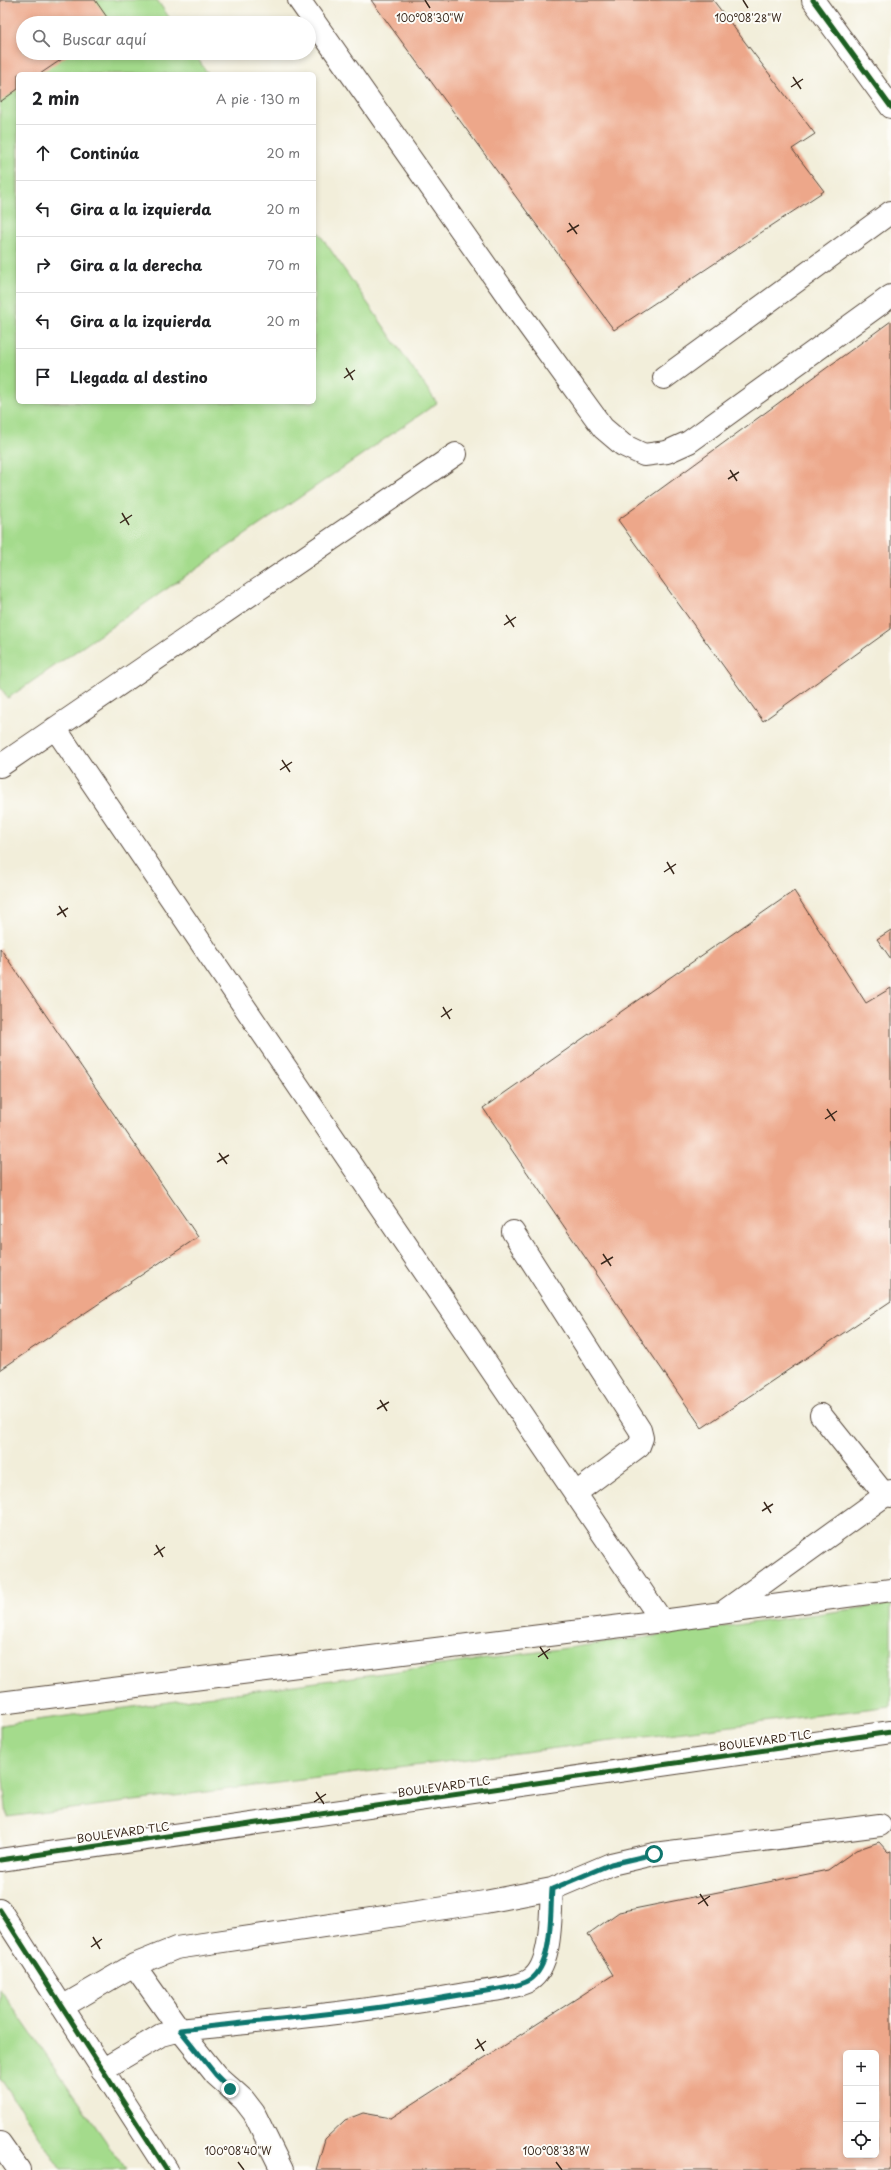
<!DOCTYPE html>
<html lang="es">
<head>
<meta charset="utf-8">
<style>
  body { margin:0; font-family:"Playpen Sans",sans-serif; background:#f2f2f2; color:#202124 }
  .controls { position:absolute; right:12px; bottom:12px; display:grid; overflow:hidden; border-radius:6px; box-shadow:0 2px 6px #0003 }
  .controls button { width:36px; height:36px; display:grid; place-items:center; padding:0; border:0; border-bottom:1px solid #e0e0e0; background:#fff; color:#202124; font:20px sans-serif }
  .stop { position:absolute; width:12px; height:12px; margin:-9px; border:3px solid #0f766e; border-radius:50%; background:#fff }
  .stop.end { background:#0f766e; border-color:#fff; box-shadow:0 1px 4px #0008 }
  .list { margin:0; padding:0; list-style:none }
  h2 { display:flex; justify-content:space-between; align-items:center; height:52px; margin:0; padding:0 16px; font-size:17px }
  h2 small { font-size:13px; font-weight:400; color:#757577 }
  .list li { display:grid; grid-template-columns:26px 1fr auto; gap:12px; align-items:center; box-sizing:border-box; height:56px; padding:0 16px; border-top:1px solid #e0e0e0 }
  .list b { display:block; font-size:15px; white-space:nowrap }
  .list em { font-size:13px; font-style:normal; color:#757577 }
  .icon { flex:none; width:22px; height:22px; fill:none; stroke:currentColor; stroke-width:2; stroke-linecap:round; stroke-linejoin:round }
  .map { position:relative; flex:none; width:891px; height:2170px; overflow:hidden }
  .search { position:absolute; background:#fff; box-shadow:0 2px 6px #0003; left:16px; top:16px; width:300px; height:44px; display:flex; align-items:center; gap:10px; box-sizing:border-box; padding:0 14px; border-radius:22px; color:#757577; font-size:15px }
  .panel { position:absolute; background:#fff; box-shadow:0 2px 6px #0003; left:16px; top:72px; width:300px; height:332px; border-radius:6px }
  .map>svg:first-child { display:block }
</style>
</head>
<body>
<div class="map">
<svg width="891" height="2170" viewBox="0 0 891 2170">
  <rect width="100%" height="100%" fill="#fdfcf7"/>
  <filter id="ink" filterUnits="userSpaceOnUse"><feTurbulence type="fractalNoise" baseFrequency=".025" numOctaves="2"/><feDisplacementMap in="SourceGraphic" scale="8" xChannelSelector="R" yChannelSelector="G"/><feConvolveMatrix kernelMatrix="1 2 1 2 8 2 1 2 1" color-interpolation-filters="sRGB"/></filter>
  <filter id="wash" filterUnits="userSpaceOnUse"><feTurbulence type="fractalNoise" baseFrequency=".012" numOctaves="4" result="noise"/><feDisplacementMap in="SourceGraphic" scale="16" xChannelSelector="R" yChannelSelector="G"/><feGaussianBlur stdDeviation="0.9" result="paint"/><feColorMatrix in="noise" values="0 0 0 0 0 0 0 0 0 0 0 0 0 0 0 0 0 1.4 0 .05"/><feComposite in="paint" operator="in"/></filter>
  <g filter="url(#wash)">
    <rect width="100%" height="100%" fill="#f2eeda"/>
    <path fill="#a4db8c" stroke="#708255" d="M0,0H157L173,23H23V53H194L208,74H18V402H314V226L437,403L8,698L0,687Z
      M891,1604V1706L7,1817L0,1754V1725Z
      M0,1989L126,2170H61L0,2078Z"/>
    <g id="blocks">
      <path fill="#eda78a" fill-rule="evenodd" d="M0,0H95L111,23H23V53H71L40,74H18V89L0,102Z
        M371,0H713L815,134L792,149L824,191L614,330Z
        M891,321V629L763,721L618,520Z
        M794,891L866,1003L891,988V1301L702,1428L483,1108Z
        M891,930V959L877,939Z
        M0,948L198,1237L0,1370Z
        M879,1842L888,1852L891,1851V2170H316L325,2139L345,2120L363,2113L391,2118L613,1975L588,1934L619,1912L828,1870L856,1850ZM846,2053H876V2155H846Z"/>
    </g>
  </g>
  <g filter="url(#ink)">
    <use href="#blocks" fill-opacity="0" stroke="#56473a" stroke-width="1"/>
    <g fill="none" stroke-linecap="round" stroke-linejoin="round">
      <g stroke="#56473a" stroke-width="24">
        <path id="minor" d="M299,0L520,314L603,428L623,445L644,455L667,452L689,442L891,296
          M813,0L891,107
          M664,378L891,212
          M55,728L662,1621
          M0,766L456,454
          M513,1232L640,1430L642,1438L639,1446L576,1493
          M821,1415L885,1495L891,1496
          M726,1610L891,1491
          M0,1703L662,1621L891,1590
          M0,1860L891,1732
          M0,1910L167,2170
          M134,1965L180,2030L216,2075L244,2100L254,2113L282,2170
          M62,2007L134,1965L176,1948L485,1902L552,1889L611,1864L654,1854L880,1825
          M102,2070L161,2035L180,2030C275,2020 371,2011 465,1994C480,1992 518,1988 530,1980C553,1965 550,1914 552,1889
          M0,2143L19,2170"/>
      </g>
      <use href="#minor" stroke="#fff" stroke-width="22"/>
      <g stroke="#fdfcf7" stroke-width="8">
        <path id="cycleway" d="M813,0L891,107
          M0,1860L891,1732
          M0,1910L167,2170"/>
      </g>
      <use href="#cycleway" stroke="#1b5e20" stroke-width="5"/>
    </g>
  </g>
  <g fill="none" stroke-linecap="round" stroke-linejoin="round" filter="url(#ink)">
    <path stroke="#0f766e" stroke-width="5" d="M230,2089L216,2075L180,2030C275,2019 371,2011 465,1994C480,1992 518,1988 530,1980C553,1965 550,1914 552,1889L611,1864L654,1854"/>
  </g>
  <path fill="none" stroke="#3b2a1e" stroke-width="1.5" d="M425,0L430,8M743,0L748,8M793,77L801,89M791,87L803,79M569,223L577,234M567,232L579,225M346,368L353,380M344,378L355,370M730,470L737,481M728,479L739,472M122,513L129,525M120,523L132,515M506,615L514,627M504,625L516,617M282,760L290,772M280,770L292,762M667,862L674,874M664,872L676,864M59,906L66,917M57,915L68,908M443,1007L450,1019M441,1017L452,1009M827,1109L835,1121M825,1119L837,1111M219,1153L227,1164M217,1162L229,1155M603,1254L611,1266M601,1264L613,1257M380,1400L387,1411M377,1409L389,1402M764,1502L771,1513M762,1511L773,1504M156,1545L163,1557M154,1555L165,1547M540,1647L548,1659M538,1657L550,1649M316,1792L324,1804M314,1802L326,1794M700,1894L708,1906M698,1904L710,1896M93,1937L100,1949M91,1947L102,1939M477,2039L484,2051M475,2049L486,2041M238,2162L244,2170M556,2162L562,2170"/>
  <g text-anchor="middle" dominant-baseline="central" stroke-width="4" stroke-linejoin="round" paint-order="stroke">
    <g font-size="11" fill="#3b2a1e" stroke="#fdfcf7">
      <text transform="translate(765 1740) rotate(-8)">BOULEVARD TLC</text>
      <text transform="translate(444 1786) rotate(-8)">BOULEVARD TLC</text>
      <text transform="translate(123 1832) rotate(-8)">BOULEVARD TLC</text>
    </g>
  </g>
  <g font-size="10" text-anchor="middle" fill="#3b2a1e" stroke="#fdfcf7" stroke-width="4" stroke-linejoin="round" paint-order="stroke">
    <text x="430" y="22">100°08'30"W</text>
    <text x="748" y="22">100°08'28"W</text>
    <text x="238" y="2155">100°08'40"W</text>
    <text x="556" y="2155">100°08'38"W</text>
  </g>
</svg>
<div class="controls">
<button>+</button>
<button>−</button>
<button><svg class="icon" aria-label="locate" viewBox="0 0 24 24"><circle cx="12" cy="12" r="6"/><path d="M12 2v4M12 18v4M2 12h4M18 12h4"/></svg></button>
</div>
<div class="stop" style="left:654px;top:1854px"></div>
<div class="stop end" style="left:230px;top:2089px"></div>
<div class="search"><svg class="icon" aria-label="search" viewBox="0 0 24 24"><circle cx="10" cy="10" r="6"/><path d="M15 15l6 6"/></svg>Buscar aquí</div>
<section class="panel">
<h2>2 min<small>A pie · 130 m</small></h2>
<ul class="list">
<li><svg class="icon" aria-label="ahead" viewBox="0 0 24 24"><path d="M12 20V5M6 11l6-6 6 6"/></svg><div><b>Continúa</b></div><em>20 m</em></li>
<li><svg class="icon" aria-label="left" viewBox="0 0 24 24"><path d="M17 20v-9H6M10 6l-5 5 5 5"/></svg><div><b>Gira a la izquierda</b></div><em>20 m</em></li>
<li><svg class="icon" aria-label="right" viewBox="0 0 24 24"><path d="M7 20v-9h11M14 6l5 5-5 5"/></svg><div><b>Gira a la derecha</b></div><em>70 m</em></li>
<li><svg class="icon" aria-label="left" viewBox="0 0 24 24"><path d="M17 20v-9H6M10 6l-5 5 5 5"/></svg><div><b>Gira a la izquierda</b></div><em>20 m</em></li>
<li><svg class="icon" aria-label="arrive" viewBox="0 0 24 24"><path d="M6 21V4h12l-3 4 3 4H6"/></svg><div><b>Llegada al destino</b></div></li>
</ul>
</section>
</div>
</body>
</html>
